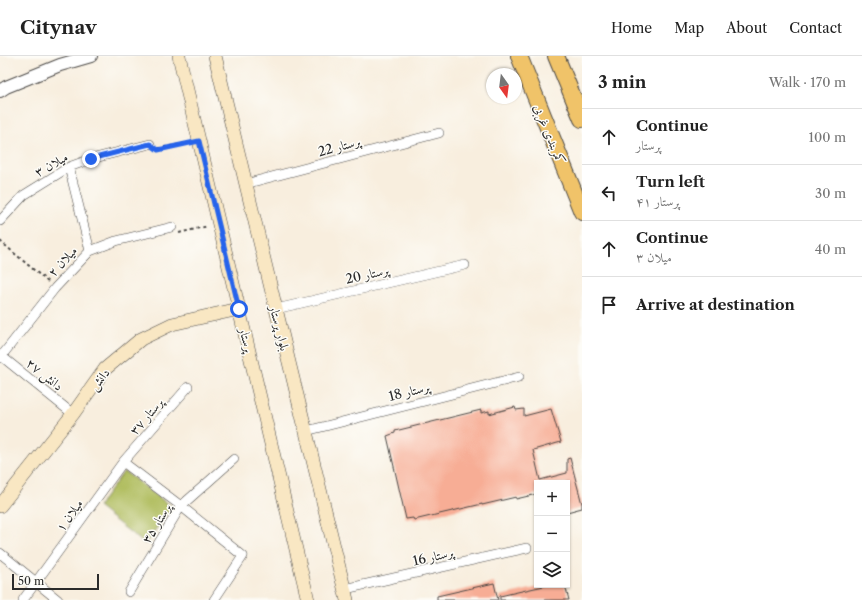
<!DOCTYPE html>
<html lang="en">
<head>
<meta charset="utf-8">
<style>
  body { margin:0; font-family:"Libre Caslon Text",Amiri,serif; background:#f6f6f6; color:#222 }
  .controls { position:absolute; right:12px; bottom:12px; display:grid; overflow:hidden; border-radius:0px; box-shadow:0 1px 3px #0004 }
  .controls button { width:36px; height:36px; display:grid; place-items:center; padding:0; border:0; border-bottom:1px solid #e0e0e0; background:#fff; color:#222; font:20px sans-serif }
  .compass { position:absolute; left:486px; top:12px; width:36px; height:36px; border-radius:50%; background:#fff; box-shadow:0 1px 3px #0004; rotate:166deg }
  .scale { position:absolute; left:12px; bottom:10px; width:87px; box-sizing:border-box; padding-left:4px; border:2px solid #2b2b2b; border-top:0; font-size:11px; line-height:14px; white-space:nowrap; color:#2b2b2b; -webkit-text-stroke:3px #fdfcf7; paint-order:stroke }
  .stop { position:absolute; width:12px; height:12px; margin:-9px; border:3px solid #2563eb; border-radius:50%; background:#fff }
  .stop.end { background:#2563eb; border-color:#fff; box-shadow:0 1px 4px #0008 }
  .list { margin:0; padding:0; list-style:none }
  h2 { display:flex; justify-content:space-between; align-items:center; height:52px; margin:0; padding:0 16px; font-size:17px }
  h2 small { font-size:13px; font-weight:400; color:#767676 }
  .list li { display:grid; grid-template-columns:26px 1fr auto; gap:12px; align-items:center; box-sizing:border-box; height:56px; padding:0 16px; border-top:1px solid #e0e0e0 }
  .list b { display:block; font-size:15px; white-space:nowrap }
  .list p { margin:0; font-size:13px; white-space:nowrap; color:#767676 }
  .list em { font-size:13px; font-style:normal; color:#767676 }
  .icon { flex:none; width:22px; height:22px; fill:none; stroke:currentColor; stroke-width:2; stroke-linecap:round; stroke-linejoin:round }
  .map { position:relative; flex:none; width:582px; height:544px; overflow:hidden }
  header { display:flex; align-items:center; gap:24px; box-sizing:border-box; height:56px; padding:0 20px; background:#fff; border-bottom:1px solid #e0e0e0 }
  header strong { font-size:19px }
  nav { display:flex; gap:22px; margin-inline-start:auto; font-size:14px }
  main { display:flex }
  aside { flex:1; background:#fff }
  .map>svg:first-child { display:block }
</style>
</head>
<body>
<header>
<strong>Citynav</strong>
<nav><a>Home</a><a>Map</a><a>About</a><a>Contact</a></nav>
</header>
<main>
<div class="map">
<svg width="582" height="544" viewBox="0 0 582 544">
  <rect width="100%" height="100%" fill="#fdfcf7"/>
  <filter id="ink" filterUnits="userSpaceOnUse"><feTurbulence type="fractalNoise" baseFrequency=".025" numOctaves="2"/><feDisplacementMap in="SourceGraphic" scale="8" xChannelSelector="R" yChannelSelector="G"/><feConvolveMatrix kernelMatrix="1 2 1 2 8 2 1 2 1" color-interpolation-filters="sRGB"/></filter>
  <filter id="wash" filterUnits="userSpaceOnUse"><feTurbulence type="fractalNoise" baseFrequency=".012" numOctaves="4" result="noise"/><feDisplacementMap in="SourceGraphic" scale="16" xChannelSelector="R" yChannelSelector="G"/><feGaussianBlur stdDeviation="0.9" result="paint"/><feColorMatrix in="noise" values="0 0 0 0 0 0 0 0 0 0 0 0 0 0 0 0 0 1.4 0 .05"/><feComposite in="paint" operator="in"/></filter>
  <g filter="url(#wash)">
    <rect width="100%" height="100%" fill="#f8eede"/>
    <path fill="#b0bd5f" stroke="#6e7445" d="M124,415L172,451L145,488L98,451Z"/>
    <g id="blocks">
      <path fill="#f7ad95" d="M515,351L516,354L524,353V360L551,353L561,386L533,394L540,424L567,417V403L570,402L582,448V452L567,456V427H537V438L516,443V441L482,449V448L414,464L413,462L406,463L387,380L395,377V375L481,354V357L489,355V358Z
        M494,527L498,544H437V540Z
        M548,529H565L569,544H500V540Z"/>
    </g>
  </g>
  <g filter="url(#ink)">
    <use href="#blocks" fill-opacity="0" stroke="#4a4846" stroke-width="1"/>
    <g fill="none" stroke-linecap="round" stroke-linejoin="round">
      <g stroke="#4a4846" stroke-width="10">
        <path id="minor" d="M69,111L90,195
          M245,128L439,77
          M0,165L24,139L69,111L91,103L150,88
          M276,253L465,209
          M0,299L73,358
          M0,302L55,232L90,195L116,185L172,171
          M306,375L519,321
          M123,406L181,450L243,500L214,544
          M0,497L58,544
          M345,533L527,492
          M129,536L181,450L234,403
          M23,544L123,406L188,331"/>
      </g>
      <g stroke="#4a4846" stroke-width="14">
        <path id="tertiary" d="M0,35L6,31L60,9L91,0"/>
      </g>
      <g stroke="#4a4846" stroke-width="14">
        <path id="secondary" d="M179,0L308,544
          M215,0L276,253L347,544
          M0,450L73,358L105,313L141,283L172,268L239,253"/>
      </g>
      <g stroke="#4a4846" stroke-width="18">
        <path id="trunk" d="M519,0L582,156
          M556,0L582,63"/>
      </g>
      <path stroke="#4a4846" stroke-width="2" stroke-dasharray="3 3" stroke-linecap="butt" d="M158,93L188,87
        M179,177L208,170
        M0,185L48,226"/>
      <use href="#minor" stroke="#fff" stroke-width="9"/>
      <use href="#tertiary" stroke="#fff" stroke-width="12"/>
      <use href="#secondary" stroke="#f9e7c3" stroke-width="13"/>
      <use href="#trunk" stroke="#f0c369" stroke-width="16"/>
    </g>
  </g>
  <g fill="none" stroke-linecap="round" stroke-linejoin="round" filter="url(#ink)">
    <path stroke="#2563eb" stroke-width="5" d="M91,103L150,88L158,94L199,85L239,253"/>
  </g>
  <g text-anchor="middle" dominant-baseline="central" stroke-width="3" stroke-linejoin="round" paint-order="stroke">
    <g font-size="13" fill="#2b2b2b" stroke="#fdfcf7">
      <text transform="translate(550 78) rotate(68)">کمربندی غربی</text>
      <text transform="translate(339 90) rotate(-15)">پرستار 22</text>
      <text transform="translate(51 108) rotate(-29)">میلان ۳</text>
      <text transform="translate(62 205) rotate(-47)">میلان ۲</text>
      <text transform="translate(367 218) rotate(-13)">پرستار 20</text>
      <text transform="translate(280 272) rotate(76)">بلوار پرستار</text>
      <text transform="translate(247 284) rotate(77)">پرستار</text>
      <text transform="translate(45 318) rotate(39)">دانش ۲۷</text>
      <text transform="translate(99 323) rotate(-51)">دانش</text>
      <text transform="translate(409 335) rotate(-14)">پرستار 18</text>
      <text transform="translate(146 360) rotate(-49)">پرستار ۳۷</text>
      <text transform="translate(69 459) rotate(-54)">میلان ۱</text>
      <text transform="translate(156 467) rotate(-58)">پرستار ۳۵</text>
      <text transform="translate(433 500) rotate(-13)">پرستار 16</text>
    </g>
  </g>
</svg>
<div class="controls">
<button>+</button>
<button>−</button>
<button><svg class="icon" aria-label="layers" viewBox="0 0 24 24"><path d="M12 4l9 5-9 5-9-5zM3 14l9 5 9-5"/></svg></button>
</div>
<svg class="compass" viewBox="-18 -18 36 36"><path d="M0-13l5 13h-10z" fill="#e53935"/><path d="M0 13l5-13h-10z" fill="#767676"/></svg>
<div class="scale">50 m</div>
<div class="stop" style="left:239px;top:253px"></div>
<div class="stop end" style="left:91px;top:103px"></div>
</div>
<aside>
<h2>3 min<small>Walk · 170 m</small></h2>
<ul class="list">
<li><svg class="icon" aria-label="ahead" viewBox="0 0 24 24"><path d="M12 20V5M6 11l6-6 6 6"/></svg><div><b>Continue</b><p>پرستار</p></div><em>100 m</em></li>
<li><svg class="icon" aria-label="left" viewBox="0 0 24 24"><path d="M17 20v-9H6M10 6l-5 5 5 5"/></svg><div><b>Turn left</b><p>پرستار ۴۱</p></div><em>30 m</em></li>
<li><svg class="icon" aria-label="ahead" viewBox="0 0 24 24"><path d="M12 20V5M6 11l6-6 6 6"/></svg><div><b>Continue</b><p>میلان ۳</p></div><em>40 m</em></li>
<li><svg class="icon" aria-label="arrive" viewBox="0 0 24 24"><path d="M6 21V4h12l-3 4 3 4H6"/></svg><div><b>Arrive at destination</b></div></li>
</ul>
</aside>
</main>
</body>
</html>
